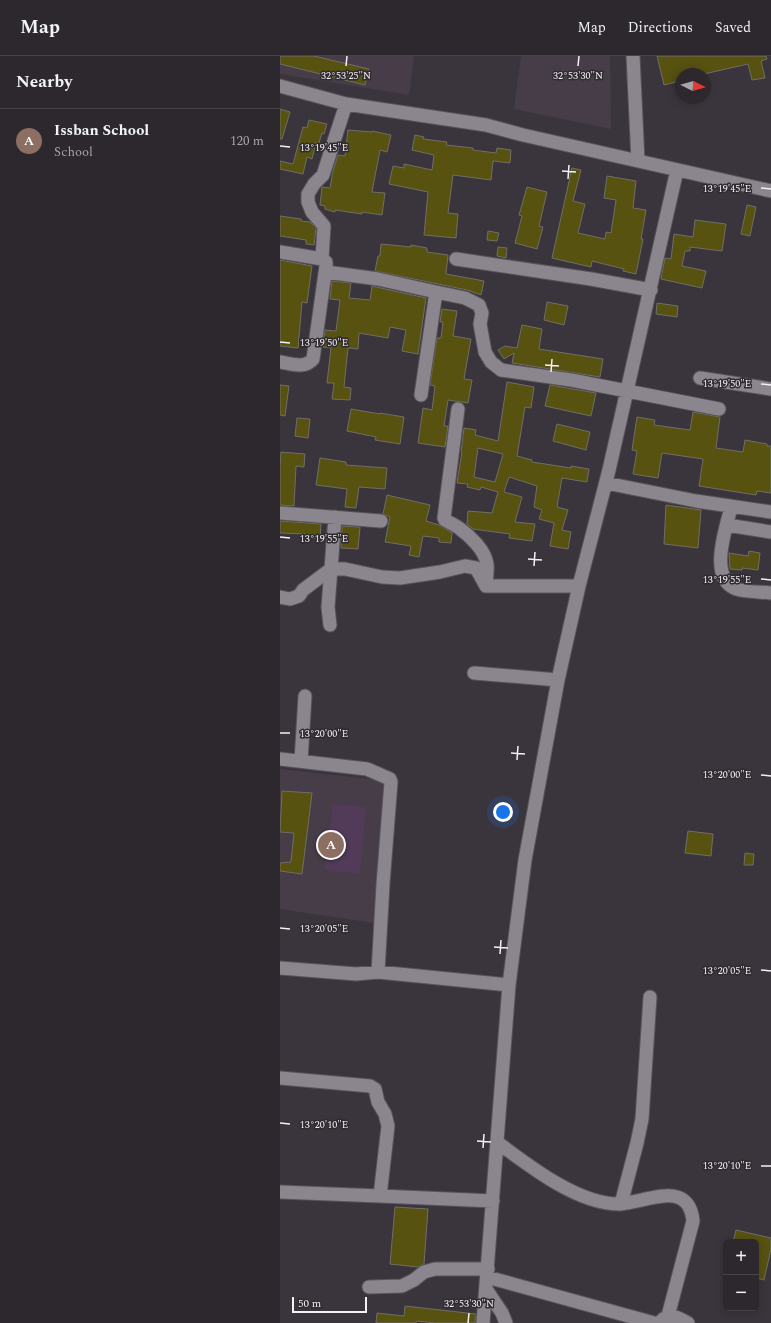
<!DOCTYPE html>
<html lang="en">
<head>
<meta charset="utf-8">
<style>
  body { margin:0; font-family:Spectral,serif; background:#383439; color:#f1f3f6 }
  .controls { position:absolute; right:12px; bottom:12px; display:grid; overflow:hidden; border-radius:6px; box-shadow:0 2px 10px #0003 }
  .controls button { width:36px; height:36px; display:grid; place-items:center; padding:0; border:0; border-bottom:1px solid #484449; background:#2c282d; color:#f1f3f6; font:20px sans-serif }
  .compass { position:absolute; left:395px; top:12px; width:36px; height:36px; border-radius:50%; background:#2c282d; box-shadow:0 2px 10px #0003; rotate:95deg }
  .scale { position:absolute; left:12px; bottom:10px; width:75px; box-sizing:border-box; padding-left:4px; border:2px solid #f4f1f5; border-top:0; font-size:11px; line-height:14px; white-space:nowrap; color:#f4f1f5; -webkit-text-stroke:3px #302b31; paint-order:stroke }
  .you { position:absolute; left:223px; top:756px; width:14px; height:14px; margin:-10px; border:3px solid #fff; border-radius:50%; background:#1a73e8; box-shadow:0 0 0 6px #1a73e833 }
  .badge { display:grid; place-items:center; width:26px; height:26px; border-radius:50%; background:#c8bb3b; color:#fff; font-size:13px; font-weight:700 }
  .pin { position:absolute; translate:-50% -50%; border:2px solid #fff; box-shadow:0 1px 4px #0006 }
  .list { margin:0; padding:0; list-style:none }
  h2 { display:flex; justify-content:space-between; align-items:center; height:52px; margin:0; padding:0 16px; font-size:17px }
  h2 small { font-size:13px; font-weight:400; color:#a6a6aa }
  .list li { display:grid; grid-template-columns:26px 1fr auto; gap:12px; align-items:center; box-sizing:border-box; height:64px; padding:0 16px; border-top:1px solid #484449 }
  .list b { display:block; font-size:15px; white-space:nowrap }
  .list p { margin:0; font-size:13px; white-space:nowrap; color:#a6a6aa }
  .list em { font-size:13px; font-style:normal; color:#a6a6aa }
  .map { position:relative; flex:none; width:491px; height:1267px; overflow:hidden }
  header { display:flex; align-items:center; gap:24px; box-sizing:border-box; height:56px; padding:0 20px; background:#2c282d; border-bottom:1px solid #484449 }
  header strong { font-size:19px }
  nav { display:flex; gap:22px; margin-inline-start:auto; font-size:14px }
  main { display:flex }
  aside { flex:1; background:#2c282d }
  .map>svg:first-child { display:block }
</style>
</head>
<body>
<header>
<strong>Map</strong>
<nav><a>Map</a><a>Directions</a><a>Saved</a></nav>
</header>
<main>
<aside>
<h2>Nearby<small></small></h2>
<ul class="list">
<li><span class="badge" style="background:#8d6e63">A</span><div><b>Issban School</b><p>School</p></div><em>120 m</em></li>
</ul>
</aside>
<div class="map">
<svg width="491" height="1267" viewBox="0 0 491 1267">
  <rect width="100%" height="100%" fill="#3a353c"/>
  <path fill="#463d49" d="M0,0H134L129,39L0,18Z
    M241,0H330L331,73L234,53Z
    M0,713L107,725L94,867L0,853Z"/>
  <path fill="#513b58" d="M53,748L86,751L80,818L44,814Z"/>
  <path fill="#585211" stroke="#6f6e65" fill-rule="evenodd" d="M0,0H34L89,13L85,29L0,8Z
    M377,0H486L487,3L481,5L485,22L472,24L468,8L424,18H401V23L396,25V26L384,29Z
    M0,53L10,56L2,83H0Z
    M29,64L47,68L44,78L42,77L39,87H36L32,103L27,101L23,118L0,113V105L13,108L23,71L27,72Z
    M68,74L92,76V75L111,79L107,96L100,94L92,136L105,137L102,159L82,156V158L55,154V156L45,153V150L40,149L42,131L50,132L53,115L58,99L65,100Z
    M135,79L144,81L143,83L167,86L166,89L193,92V94L216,97L217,92L231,94L230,107L213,105L211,124L173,119L168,157L178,158L176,182L144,179L148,136L109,128L113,110L124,112V108L152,114L154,99L132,94Z
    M292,112L301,114L293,145L305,148L298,177L325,183L326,176L331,177L336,144L324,142L327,120L356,125L353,152L366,154L361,183H363L356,218L343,215L344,213L312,205L311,211L272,202Z
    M247,131L267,136L259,170L263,171L257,193L235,187L242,160L239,159Z
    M467,149L476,151L470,180L461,178Z
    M0,160L21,163V165L30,166L36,172L34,189L26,188V184L0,180Z
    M415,164L446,168L442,195L410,191V195H405L402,210L426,215L422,232L381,223L385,202L391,203L394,178L413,181Z
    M208,175L219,177L217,185L207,184Z
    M101,188L131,191V189L147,192V196L168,199L166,218L204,225L201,239L187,234L95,215L98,200H100Z
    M218,191L227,192L226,202L217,200Z
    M0,204L32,210L27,247L22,246L18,292L0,290Z
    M52,225L71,227L69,242L90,244L92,230L146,242L138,298L122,295L126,274L110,271L108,282L79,277L78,293L68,292L64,331L71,332L70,344L52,343L54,327H47L51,292L43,291L45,274L56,275L60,244L50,243Z
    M267,246L288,250L284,269L264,264Z
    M377,247L398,250L397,261L376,258Z
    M162,253L177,255L173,280L191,283L184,323L192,324L188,347L168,344L164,370H168L165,391L138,387L143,352L152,354L155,330L150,329L157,282H161L163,266H160Z
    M242,269L262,273L259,293L323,303L320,321L232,307L234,297L224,303L218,294L225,290L237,292Z
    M227,326L254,331L251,352L245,351L237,400L252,404V406L291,412V410L309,413L307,426L282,422L277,451L288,454L282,474L291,476L288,493L270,490L274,467L259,463L262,454L254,451L257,430L229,421L224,436L242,441L235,466L255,468L252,485L229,482L230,478L193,473L187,468L188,455L212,457L218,436L201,431L200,434L187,431L188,428L177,427L182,396H181L184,372L196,374L195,379L218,385ZM198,392L223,398L215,426L194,421Z
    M0,329L9,330L5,360L0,359Z
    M270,329L316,337L311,360L265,350Z
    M71,353L100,358V357L124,361L120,388L95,384L96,381L67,375Z
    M413,356L440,361L436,392L463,396L465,384L487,388V390H491V437L477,435L476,439L419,430L423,403L382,397L378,422L353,418L357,395L352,394L357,361L375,364L374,369L410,374Z
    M17,362L30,363L28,382L15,380Z
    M277,368L310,376L306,394L273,385Z
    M1,396L25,398L24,411L16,410L14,450L0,449V412Z
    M40,402L66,406V409L107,412L105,433L79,431L76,452L65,451L67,433L36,429Z
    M107,439L150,449L146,465L159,469L172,477L171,487L159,486V482L143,480L139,501L129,499L131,490L105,486L110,461L103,458Z
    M386,449L421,454L418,492L384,488Z
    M0,465L41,468L40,483L25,482V478L0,477Z
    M62,470L80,471L78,493L61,492Z
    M469,495L480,497L478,514L462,512V514L450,513L449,497L468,500Z
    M2,735L32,737L22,818L0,815V807L11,806L14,777L0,776Z
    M408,775L433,778L431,800L405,797Z
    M465,797L474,798L473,809H464Z
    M115,1151L148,1153L144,1208L138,1211L110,1208Z
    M456,1174L491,1182V1193L484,1224L476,1222V1186H453Z
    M125,1250L196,1258L195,1267H155L137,1265L136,1267H96L97,1257L124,1260Z"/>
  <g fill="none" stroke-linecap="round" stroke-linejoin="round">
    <g stroke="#58535a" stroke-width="15">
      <path id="minor" d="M353,0L358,105
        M0,30L66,48L206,69L243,79L491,135
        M0,196L42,203L46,206V210L33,303C25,313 12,308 0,306
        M42,203L44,170L32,156L28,146V138L34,128L43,119L66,48
        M176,203L311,223L371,234
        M46,216L98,223L156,236L141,339
        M156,236L185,242L199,249L202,257L200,268L205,296L211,306L221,314L291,324L439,353
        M420,322L491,333
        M178,353L164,462L165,464C170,467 175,469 179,472C190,480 205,494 207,508C208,515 206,523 206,530
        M326,427L416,445L491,456
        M451,451C446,473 426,526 460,534C470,536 481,536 491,537
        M0,457L101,465
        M447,469L491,476
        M0,541L10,543L19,540L23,534L51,513H65L102,521L120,522L160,516L185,510L196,512L206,530H299
        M50,569L48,551L55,461
        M194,617L278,624
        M0,703L87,713L110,723L111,726L103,828L98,916
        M21,705L25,640
        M0,912L76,918L98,916L229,929
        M0,1022L90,1030L95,1033L98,1046L105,1058L108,1070L100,1140
        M217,1086C249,1110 299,1149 340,1148C356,1147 384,1136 397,1141C408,1144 412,1155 413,1165L388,1260
        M0,1136L100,1140L213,1145
        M341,1148L357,1087L362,1063L370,941
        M207,1221L374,1267
        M89,1231L122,1230L134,1224L144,1216L155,1213H208
        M206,1233L222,1257L226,1267
        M381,1265C390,1256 399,1262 408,1267
        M203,1267L229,929L245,804L278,624L299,530L329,414L397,114"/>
    </g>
    <use href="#minor" stroke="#8b858d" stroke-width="13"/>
  </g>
  <path fill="none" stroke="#f4f1f5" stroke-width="1.5" d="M66,10L67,0M298,10L299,0M0,90L10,91M282,115L296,116M288,123L289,109M481,132L491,133M0,286L10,287M265,309L279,310M271,316L272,303M481,328L491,329M0,481L10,482M248,503L262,504M254,510L255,496M481,523L491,524M0,677H10M231,697L245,698M237,704L238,690M481,719L491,720M0,872L10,873M214,891L228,892M220,898L221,884M481,914L491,915M0,1067L10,1068M197,1085L211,1086M203,1092L204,1078M481,1110H491M188,1267L189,1257"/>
  <g font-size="10" text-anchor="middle" fill="#f4f1f5" stroke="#302b31" stroke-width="3" stroke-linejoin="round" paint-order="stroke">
    <text x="66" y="23">32°53'25"N</text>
    <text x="298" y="23">32°53'30"N</text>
    <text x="44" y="95">13°19'45"E</text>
    <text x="447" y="136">13°19'45"E</text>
    <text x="44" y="290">13°19'50"E</text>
    <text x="447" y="331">13°19'50"E</text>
    <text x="44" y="486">13°19'55"E</text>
    <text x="447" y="527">13°19'55"E</text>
    <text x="44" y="681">13°20'00"E</text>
    <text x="447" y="722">13°20'00"E</text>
    <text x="44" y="876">13°20'05"E</text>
    <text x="447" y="918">13°20'05"E</text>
    <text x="44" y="1072">13°20'10"E</text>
    <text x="447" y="1113">13°20'10"E</text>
    <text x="189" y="1251">32°53'30"N</text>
  </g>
</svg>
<div class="controls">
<button>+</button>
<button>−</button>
</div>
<svg class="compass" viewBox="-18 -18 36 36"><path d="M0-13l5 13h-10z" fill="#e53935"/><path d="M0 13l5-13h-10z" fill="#a6a6aa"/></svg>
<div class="scale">50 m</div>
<div class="you"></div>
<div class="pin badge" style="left:51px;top:789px;background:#8d6e63">A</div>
</div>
</main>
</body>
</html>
